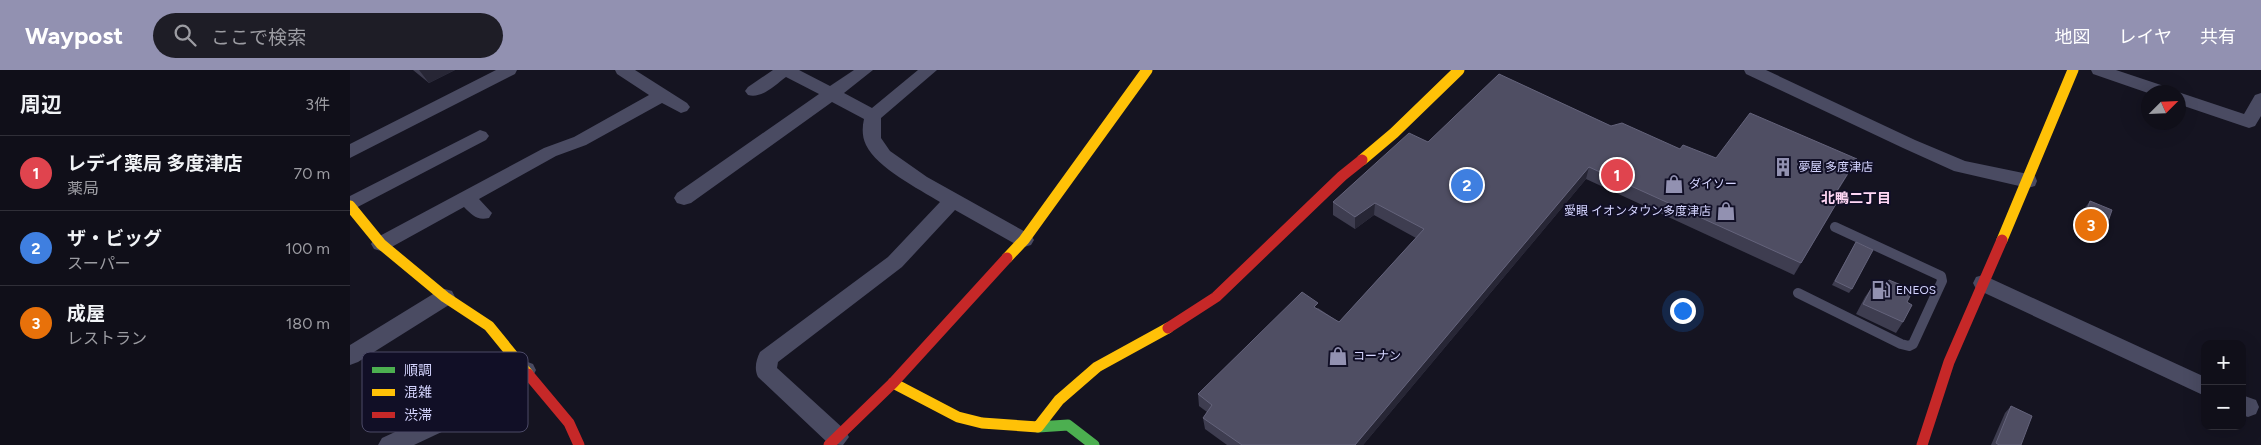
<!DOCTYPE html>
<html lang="ja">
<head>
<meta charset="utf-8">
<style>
  body { margin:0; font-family:Figtree,"Noto Sans JP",sans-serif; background:#1e1d26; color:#f1f3f6 }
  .controls { position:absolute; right:15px; bottom:15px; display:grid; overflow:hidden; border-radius:10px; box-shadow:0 5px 20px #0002 }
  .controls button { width:45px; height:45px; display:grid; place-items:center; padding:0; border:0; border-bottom:1px solid #302f38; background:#100f19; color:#f1f3f6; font:25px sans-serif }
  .compass { position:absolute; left:1791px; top:15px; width:45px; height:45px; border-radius:50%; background:#100f19; box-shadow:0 5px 20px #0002; rotate:66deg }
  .you { position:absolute; left:1332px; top:240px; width:18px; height:18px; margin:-12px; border:4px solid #fff; border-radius:50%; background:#1a73e8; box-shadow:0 0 0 8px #1a73e833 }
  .badge { display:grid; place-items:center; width:32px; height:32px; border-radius:50%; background:#9291b1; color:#fff; font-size:16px; font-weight:700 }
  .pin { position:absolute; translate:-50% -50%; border:2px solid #fff; box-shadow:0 1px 5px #0006 }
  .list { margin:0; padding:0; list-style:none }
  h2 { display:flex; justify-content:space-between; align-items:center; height:65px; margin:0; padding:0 20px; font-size:21px }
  h2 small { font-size:16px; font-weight:400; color:#9c9ca2 }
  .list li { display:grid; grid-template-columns:32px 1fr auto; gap:15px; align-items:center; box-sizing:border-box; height:75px; padding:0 20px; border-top:1px solid #302f38 }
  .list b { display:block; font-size:19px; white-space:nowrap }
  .list p { margin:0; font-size:16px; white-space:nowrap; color:#9c9ca2 }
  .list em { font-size:16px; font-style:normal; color:#9c9ca2 }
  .icon { flex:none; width:28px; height:28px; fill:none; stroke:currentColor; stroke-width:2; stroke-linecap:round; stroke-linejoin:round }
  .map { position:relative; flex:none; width:1911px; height:375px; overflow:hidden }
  header { display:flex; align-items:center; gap:30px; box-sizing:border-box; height:70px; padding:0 25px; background:#9291b1; color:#fff }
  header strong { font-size:24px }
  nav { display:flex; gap:28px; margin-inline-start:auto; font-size:18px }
  .search { width:350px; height:45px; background:#1e1d26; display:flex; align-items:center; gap:12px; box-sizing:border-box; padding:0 18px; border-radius:28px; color:#9c9ca2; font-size:19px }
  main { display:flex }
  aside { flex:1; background:#100f19 }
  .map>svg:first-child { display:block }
</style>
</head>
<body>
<header>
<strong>Waypost</strong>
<div class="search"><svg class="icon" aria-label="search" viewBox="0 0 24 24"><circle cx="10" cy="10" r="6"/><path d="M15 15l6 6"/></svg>ここで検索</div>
<nav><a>地図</a><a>レイヤ</a><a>共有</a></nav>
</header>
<main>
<aside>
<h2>周辺<small>3件</small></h2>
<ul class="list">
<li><span class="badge" style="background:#e0444e">1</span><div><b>レデイ薬局 多度津店</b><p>薬局</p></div><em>70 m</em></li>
<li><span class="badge" style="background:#3f7fe0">2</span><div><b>ザ・ビッグ</b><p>スーパー</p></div><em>100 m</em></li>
<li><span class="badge" style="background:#e8710a">3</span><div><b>成屋</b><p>レストラン</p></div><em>180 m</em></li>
</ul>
</aside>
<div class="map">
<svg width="1911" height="375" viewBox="0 0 1911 375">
  <rect width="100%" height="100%" fill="#151421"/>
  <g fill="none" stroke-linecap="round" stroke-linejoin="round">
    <path stroke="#4a4b62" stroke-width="10" d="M1448,223L1551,274L1559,276L1563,274L1592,211L1591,206L1485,157"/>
    <path fill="#4a4b62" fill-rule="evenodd" d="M146,0H167L165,4L0,88V74Z
      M265,0H285L337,33L340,37L337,41L331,43L312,33L236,75L206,86L129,129L142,143L139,148C127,151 122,145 114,137L38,179L31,181L24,179L21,174L24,169L194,78L224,67L299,25L267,4Z
      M423,0H449L480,16L504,0H523L494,23L522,38L568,0H587L531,48V68L540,81L577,107L681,165L684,170L681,175L674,177L667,175L605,140L552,197L428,292L427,298L495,360L499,367L493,375L479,374L408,307C404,299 406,290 410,282L538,187L590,132C569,119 527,98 516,75C512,67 512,58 514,49L482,32L341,133L334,135L327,133L324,128L327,123L469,24L436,7C425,15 412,29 398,25L395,21L398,17Z
      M1394,0H1416L1565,70L1615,91L1678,104L1685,106L1687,111L1685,116L1678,118L1604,101L1553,78L1396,4Z
      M1741,0H1766L1820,18L1823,22L1798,23L1743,4Z
      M1827,22H1828L1894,44L1905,25L1911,23V46L1905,56L1899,58L1893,56L1828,34Z
      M130,60L136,62L139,66L136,70L0,141V126Z
      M1633,205L1855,307V326L1626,219L1623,213L1626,207Z
      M95,219L102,221L105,227L102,233L8,292L0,295V275L88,221Z
      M175,291L183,294L186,300L183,306L98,359L64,375H28L32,368L82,345L167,294Z
      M1892,325L1906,330L1909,337L1906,344L1898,347L1892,345Z"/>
    <path stroke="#4caf50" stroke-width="11" d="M688,357L718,355L744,375"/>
    <path stroke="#ffc107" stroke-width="11" d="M1012,90L1044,63L1109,0
      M0,136L31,174L95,227L139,256L178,304
      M1652,170L1723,0
      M657,188L674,170L797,0
      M543,313L608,347L632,353L688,357L709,330L747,297L818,258"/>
    <path stroke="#c62828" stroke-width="11" d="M818,258L866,227L992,106L1012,90
      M178,304L219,353L229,375
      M479,375L543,313L657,188
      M1572,375L1599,292L1652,170"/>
  </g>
  <path fill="#3e3d50" d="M63,0H105L79,13Z
    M1261,56L1330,79L1366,88L1500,101L1481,132L1486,134L1444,205L1236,109L1013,375H877L855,359L853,348L857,342L849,336L848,324L968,238L989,252L1066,168L1024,145L1005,159L983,145V132L1078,72Z
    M1740,131L1754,163L1748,171L1725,161L1734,139Z
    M1506,172L1502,219L1499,223L1482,215Z
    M1539,210L1557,232L1553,252L1546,263L1506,244L1515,227L1522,217L1532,221Z
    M1661,336L1671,375H1641L1655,343Z"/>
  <path fill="#272635" d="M69,0H105L79,13Z
    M1507,89L1500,101L1474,144L1480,132Z
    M1239,97L1236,109L1013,375H1005Z
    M1025,133L1024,145L1005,159V147Z
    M1486,134L1479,147L1444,205L1451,193Z"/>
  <path fill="#4f4e63" stroke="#64637b" d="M1149,4L1261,56L1272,53L1330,79L1333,75L1366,88L1400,43L1507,89L1480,132L1486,134L1451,193L1239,97L1005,375H892L853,348L862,335L848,324L952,222L968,233L964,237L989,252L1074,159L1025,133L1005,147L983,132L1059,63L1078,72Z
    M1740,131L1762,140L1754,163L1732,154Z
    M1506,172L1523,180L1502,219L1485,211Z
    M1539,210L1563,220L1557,232L1562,235L1553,252L1513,234L1522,217L1533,222Z
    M1661,336L1682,346L1671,375H1649L1646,373Z"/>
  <defs>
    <g id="building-bare" transform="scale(1.5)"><path d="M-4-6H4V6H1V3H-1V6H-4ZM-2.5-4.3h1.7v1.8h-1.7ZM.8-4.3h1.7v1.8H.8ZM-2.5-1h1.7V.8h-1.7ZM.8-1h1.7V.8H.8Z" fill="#9291b1" stroke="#110f26" stroke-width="2.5" paint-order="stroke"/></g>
    <g id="shop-bare" transform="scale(1.5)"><path d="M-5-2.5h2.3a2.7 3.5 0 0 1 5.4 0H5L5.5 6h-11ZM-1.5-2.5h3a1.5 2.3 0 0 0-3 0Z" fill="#9291b1" stroke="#110f26" stroke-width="2.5" paint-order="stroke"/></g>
    <g id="fuel-bare" transform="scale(1.5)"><path d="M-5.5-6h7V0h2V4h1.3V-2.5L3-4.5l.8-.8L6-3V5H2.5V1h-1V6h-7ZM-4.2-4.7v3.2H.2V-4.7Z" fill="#9291b1" stroke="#110f26" stroke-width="2.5" paint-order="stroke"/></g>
  </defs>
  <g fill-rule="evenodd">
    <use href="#building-bare" x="1433" y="97"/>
    <use href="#shop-bare" x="1324" y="114"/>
    <use href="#shop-bare" x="1376" y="141"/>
    <use href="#fuel-bare" x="1531" y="220"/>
    <use href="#shop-bare" x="988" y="286"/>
  </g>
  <g text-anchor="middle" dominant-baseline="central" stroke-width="4" stroke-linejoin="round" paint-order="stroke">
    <g font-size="12" fill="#d5d5ff" stroke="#110f26" text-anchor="start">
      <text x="1448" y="97">夢屋 多度津店</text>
      <text x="1339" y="114">ダイソー</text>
      <text x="1361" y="141" text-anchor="end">愛眼 イオンタウン多度津店</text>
      <text x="1546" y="220">ENEOS</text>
      <text x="1003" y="286">コーナン</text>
    </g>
    <g font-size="14" font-weight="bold" fill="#ffd7f5" stroke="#110f26">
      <text x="1506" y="128">北鴨二丁目</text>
    </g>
  </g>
  <rect x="12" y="282" width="166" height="80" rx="8" fill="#110f26" stroke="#4c4a67" stroke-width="1"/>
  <rect x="22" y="297" width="23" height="6" fill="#4caf50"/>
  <rect x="22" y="319" width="23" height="7" fill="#ffc107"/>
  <rect x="22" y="342" width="23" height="6" fill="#c62828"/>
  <g font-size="14" fill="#d5d5ff">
    <text x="54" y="305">順調</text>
    <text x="54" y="327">混雑</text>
    <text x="54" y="350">渋滞</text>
  </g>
</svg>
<div class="controls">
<button>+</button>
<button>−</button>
</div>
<svg class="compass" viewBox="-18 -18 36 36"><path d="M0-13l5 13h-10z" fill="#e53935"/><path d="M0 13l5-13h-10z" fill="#9c9ca2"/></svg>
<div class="you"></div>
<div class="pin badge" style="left:1267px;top:105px;background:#e0444e">1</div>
<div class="pin badge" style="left:1117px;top:115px;background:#3f7fe0">2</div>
<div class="pin badge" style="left:1741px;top:155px;background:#e8710a">3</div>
</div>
</main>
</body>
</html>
